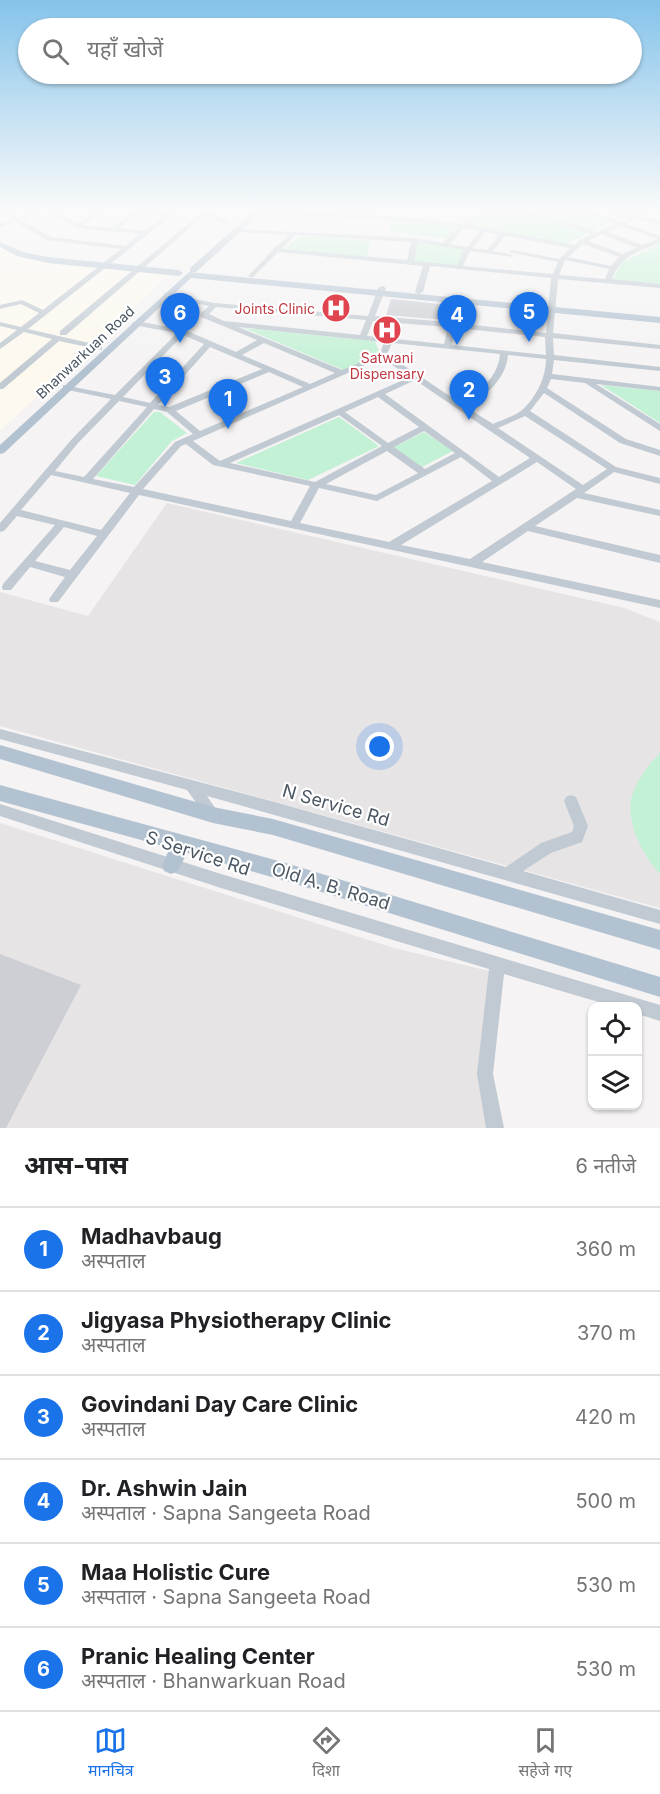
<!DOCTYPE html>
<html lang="hi">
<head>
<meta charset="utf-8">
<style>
  body { margin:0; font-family:Inter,"Noto Sans Devanagari",sans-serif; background:#f2f2f2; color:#202124 }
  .controls { position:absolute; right:18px; bottom:18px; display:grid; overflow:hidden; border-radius:12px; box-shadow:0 2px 4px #0004 }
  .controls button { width:54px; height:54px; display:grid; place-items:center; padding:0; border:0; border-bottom:2px solid #e0e0e0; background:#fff; color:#202124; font:30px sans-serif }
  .you { position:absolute; left:380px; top:747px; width:21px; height:21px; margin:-15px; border:4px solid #fff; border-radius:50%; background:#1a73e8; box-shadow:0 0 0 9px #1a73e833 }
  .badge { display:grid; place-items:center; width:39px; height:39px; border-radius:50%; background:#1a73e8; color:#fff; font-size:20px; font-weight:700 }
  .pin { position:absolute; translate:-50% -50px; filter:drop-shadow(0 2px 3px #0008) }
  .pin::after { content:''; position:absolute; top:32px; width:21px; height:18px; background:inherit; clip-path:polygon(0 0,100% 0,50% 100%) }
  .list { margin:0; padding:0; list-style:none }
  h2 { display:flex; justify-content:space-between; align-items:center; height:78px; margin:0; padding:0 24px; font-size:26px }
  h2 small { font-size:20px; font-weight:400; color:#757577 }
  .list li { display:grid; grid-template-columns:39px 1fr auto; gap:18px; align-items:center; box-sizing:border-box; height:84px; padding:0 24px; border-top:2px solid #e0e0e0 }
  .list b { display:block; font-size:22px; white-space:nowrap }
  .list p { margin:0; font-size:20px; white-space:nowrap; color:#757577 }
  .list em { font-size:20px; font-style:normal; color:#757577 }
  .icon { flex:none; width:33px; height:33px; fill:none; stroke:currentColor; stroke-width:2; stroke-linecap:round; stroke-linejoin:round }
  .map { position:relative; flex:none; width:660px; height:1128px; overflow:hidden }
  .search { position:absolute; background:#fff; box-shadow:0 2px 4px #0004; left:18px; right:18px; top:18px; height:66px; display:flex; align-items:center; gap:15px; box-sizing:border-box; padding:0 21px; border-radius:33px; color:#757577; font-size:22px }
  .sheet { height:582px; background:#fff }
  nav { display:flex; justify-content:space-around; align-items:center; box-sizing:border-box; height:84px; border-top:2px solid #e0e0e0; background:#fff; font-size:16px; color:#757577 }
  nav a { display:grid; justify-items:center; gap:3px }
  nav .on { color:#1a73e8 }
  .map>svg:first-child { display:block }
</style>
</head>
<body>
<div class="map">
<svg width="660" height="1128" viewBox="0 0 660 1128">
  <rect width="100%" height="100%" fill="#f5f3f3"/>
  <path fill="#fdf9ef" d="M0,247L10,254L27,259L55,264L171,273L0,431Z"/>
  <path fill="#e6e4e5" d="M167,503L624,608L660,622V908L0,726V592L88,616Z
    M0,823L394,948L497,973L485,1074L495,1128H0Z"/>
  <path fill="#c3f1d5" d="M494,211H572L609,223L566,244L466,225Z
    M390,219L463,226L450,239L390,232Z
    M301,236L371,241L366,259L282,250Z
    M415,240L468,249L459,268L410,263Z
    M660,244V284L613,279L622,262Z
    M244,328L375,341L380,354L344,370Z
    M601,385L660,391V423Z
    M154,412H160L187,433L172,441L135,485L96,476Z
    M339,417L379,446L308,480L236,463Z
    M424,432L453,451L422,467L394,447Z
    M660,753V874C643,856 625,822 632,796C636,781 649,764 660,753Z"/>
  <path fill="#cdcfd5" d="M391,299L449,305L446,320L386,315Z
    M0,954L81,985L6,1128H0Z"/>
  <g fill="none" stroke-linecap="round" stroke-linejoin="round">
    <path fill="#c1cad2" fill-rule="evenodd" d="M0,211H6L17,217L34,211H43L21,220L51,237L125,246L140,234L78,228L45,211H53L78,223L96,211H103L84,225L112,228L133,211L168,213L170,211H177L28,329L102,346V350L59,341L3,389H0V383L52,339L24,332L0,349V343L17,330L0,326V322L21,327L39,313L21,304L0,309V305L22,300L43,310L121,249L47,240L15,222L0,227V223L11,219ZM138,213L164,216L145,231L119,228Z
      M199,211H209L233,224L228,225L205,215L66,335H60V331L201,213Z
      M257,211H290L415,218L462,224L485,211H492L469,225L574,245L580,240L592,234L545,220L505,211C537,211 567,223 597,232L616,224L582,211H591L621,222L627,219L607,211H616L633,217L646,211H654L643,217L660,221V225L638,219L627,224L660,236V243C639,251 620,256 612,279L660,284V288L558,279L553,333L660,345V349L553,338L554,355L660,367V371L554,360L552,374L660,387V391L596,384L660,424V431L585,383L551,379L547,388L626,439L660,450V456L620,443L544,393L530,411L616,467L660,478V484L614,472L584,493L660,510V516L577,498L535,526L660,555V563L528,531L482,562L660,600V608L139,495L58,602H50L49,599L65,577L30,567L11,590H3L2,587L3,584L55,525L17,516L4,531L0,532V523L72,439L111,399L63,389V385L115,395L177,333L133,325L132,323L136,321L185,330L236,352L257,340L201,317V313L209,306L164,297V293L214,303L368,316L378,288L382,286L386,288L375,316L448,322L452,299L456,297L460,299L456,323L546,333L551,278L430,266L423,292L419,294L415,292L423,266L278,252L253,277H249V275L272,251L273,249L289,235L237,232L235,231V229L415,238L443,243L458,227L415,222L260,213ZM621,226L658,239L642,245L608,232ZM464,228L480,231L467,247L450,244ZM485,232L499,235L487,250L473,248ZM602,234L636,248L623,254L588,241ZM295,235L411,242L407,260L282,249ZM505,236L570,248L559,259L512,250L509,252L558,262L553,274L463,266L470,251L513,257V255L493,251ZM418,242L464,250L457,265L414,261ZM583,244L619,257L611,266L568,257ZM565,260L609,269L605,279L559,275ZM216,307L366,320L360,335L224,321L209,314ZM373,321L448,327L444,344L367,336ZM238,327L384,342L380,354L342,370ZM455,328L545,337L546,355L452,345ZM183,335L204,344L150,403L123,397ZM264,343L335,373L310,384L242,355ZM392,343L500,354C498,378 479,392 460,403L387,354ZM210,347L262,369L169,407L158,405ZM508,355L546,359C546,377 536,398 522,410C515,416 502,420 493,424L466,407C486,396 506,379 508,355ZM382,358L410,377L220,461L193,441ZM269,372L303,387L200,431L176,411ZM415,380L530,458L499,477L385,394ZM378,397L419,427L388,443L345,412ZM119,401L147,407L84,477L55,471L78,443ZM154,409L167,412L193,434L175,442L134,487L93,479ZM339,415L382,446L315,482L230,463ZM525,416L607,469L583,485L498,428ZM424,431L455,453L425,469L394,447ZM186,444L213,465L310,486L291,521L143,489L181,446ZM387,451L418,473L376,495L326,484ZM461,457L492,481L389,542L300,523L319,488L377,501ZM537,462L576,489L470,559L401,545ZM51,475L130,493L101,530L21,510ZM64,527L97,536L70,570L35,561Z
      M444,211H451L446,214L444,213Z
      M0,729L271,801L506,867L541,843L572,832L574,826L564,801L566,797L571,795L576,797L588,826L582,842L551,853L523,871L660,910V924L207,796L220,815L218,819L213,821L208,819L187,790L0,739Z
      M0,804L221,874L660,1005V1021L638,1014V1006H612L504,974L493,1074L504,1128H486L477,1074L489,969L221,888L0,816Z"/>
    <path fill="#b3c2d1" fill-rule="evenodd" d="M254,211H263L196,272H190V268Z
      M0,242L23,252L48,257L179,270L183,273L179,276L48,263L17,256L0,247Z
      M189,272L660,317V323L191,278L4,453L0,454V445Z
      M0,745L213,807L273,819L660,930V950L273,835L213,823L0,759Z
      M0,785L286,863L660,977V997L286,881L187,853L178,871L171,874L164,871L162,865L170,848L0,801Z"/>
  </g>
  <linearGradient id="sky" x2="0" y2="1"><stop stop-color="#85c3ea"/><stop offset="0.57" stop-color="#fafafa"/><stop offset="1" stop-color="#fafafa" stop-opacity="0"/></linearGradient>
  <rect width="660" height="369" fill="url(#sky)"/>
  <defs>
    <g id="hospital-disc" transform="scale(1.5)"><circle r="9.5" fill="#e0444e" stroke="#fff"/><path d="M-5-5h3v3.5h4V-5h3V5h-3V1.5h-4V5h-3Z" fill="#fff"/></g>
  </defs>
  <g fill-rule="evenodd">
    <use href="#hospital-disc" x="336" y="308"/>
    <use href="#hospital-disc" x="387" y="330"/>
  </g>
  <g text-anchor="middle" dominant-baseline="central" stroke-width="4.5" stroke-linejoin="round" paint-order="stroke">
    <g font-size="14" fill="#be3a42" stroke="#fff" text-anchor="end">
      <text x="315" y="308">Joints Clinic</text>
      <text x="387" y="357" text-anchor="middle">Satwani<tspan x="387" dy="16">Dispensary</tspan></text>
    </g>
    <g font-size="14" fill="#4a5661" stroke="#fff">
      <text transform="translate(85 352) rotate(-43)">Bhanwarkuan Road</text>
    </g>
    <g font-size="18" fill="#4a5661" stroke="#fff">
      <text transform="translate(336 805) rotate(16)">N Service Rd</text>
      <text transform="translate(198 853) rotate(18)">S Service Rd</text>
      <text transform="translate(331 886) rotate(17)">Old A. B. Road</text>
    </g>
  </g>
</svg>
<div class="controls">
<button><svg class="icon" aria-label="locate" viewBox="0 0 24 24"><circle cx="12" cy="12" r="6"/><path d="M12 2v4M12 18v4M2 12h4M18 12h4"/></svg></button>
<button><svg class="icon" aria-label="layers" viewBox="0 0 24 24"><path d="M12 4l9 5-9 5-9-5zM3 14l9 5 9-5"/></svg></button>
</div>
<div class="you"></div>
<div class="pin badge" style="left:228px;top:429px">1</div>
<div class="pin badge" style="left:469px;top:420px">2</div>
<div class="pin badge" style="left:165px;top:407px">3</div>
<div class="pin badge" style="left:457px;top:345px">4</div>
<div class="pin badge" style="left:529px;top:342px">5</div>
<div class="pin badge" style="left:180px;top:343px">6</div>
<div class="search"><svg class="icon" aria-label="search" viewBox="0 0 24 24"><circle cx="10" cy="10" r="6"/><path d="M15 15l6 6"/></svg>यहाँ खोजें</div>
</div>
<section class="sheet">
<h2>आस-पास<small>6 नतीजे</small></h2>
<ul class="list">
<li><span class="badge">1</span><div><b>Madhavbaug</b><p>अस्पताल</p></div><em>360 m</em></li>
<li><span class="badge">2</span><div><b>Jigyasa Physiotherapy Clinic</b><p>अस्पताल</p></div><em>370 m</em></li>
<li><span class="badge">3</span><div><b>Govindani Day Care Clinic</b><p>अस्पताल</p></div><em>420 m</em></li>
<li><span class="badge">4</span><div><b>Dr. Ashwin Jain</b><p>अस्पताल · Sapna Sangeeta Road</p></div><em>500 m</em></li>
<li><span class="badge">5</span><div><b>Maa Holistic Cure</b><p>अस्पताल · Sapna Sangeeta Road</p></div><em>530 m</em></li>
<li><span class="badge">6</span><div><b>Pranic Healing Center</b><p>अस्पताल · Bhanwarkuan Road</p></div><em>530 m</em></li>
</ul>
</section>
<nav>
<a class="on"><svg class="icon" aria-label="map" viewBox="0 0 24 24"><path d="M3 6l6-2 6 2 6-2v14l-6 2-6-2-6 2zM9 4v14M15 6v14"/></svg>मानचित्र</a>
<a><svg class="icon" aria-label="directions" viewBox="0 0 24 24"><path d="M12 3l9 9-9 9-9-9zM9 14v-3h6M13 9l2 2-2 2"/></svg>दिशा</a>
<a><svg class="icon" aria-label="saved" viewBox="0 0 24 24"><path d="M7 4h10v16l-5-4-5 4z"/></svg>सहेजे गए</a>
</nav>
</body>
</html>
